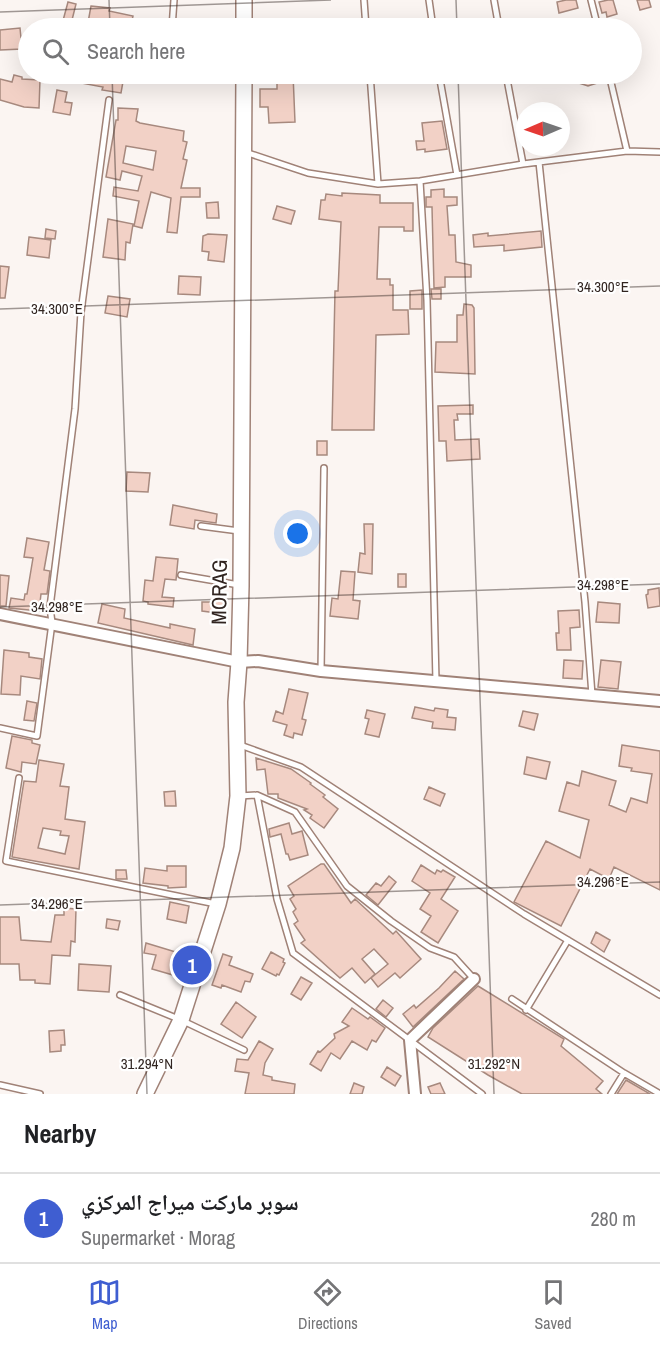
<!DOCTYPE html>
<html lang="en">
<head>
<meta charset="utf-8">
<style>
  body { margin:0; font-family:"Archivo Narrow","Noto Naskh Arabic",sans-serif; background:#f2f2f2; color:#202124 }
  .compass { position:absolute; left:516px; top:102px; width:54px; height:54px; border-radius:50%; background:#fff; box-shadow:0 6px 24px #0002; rotate:268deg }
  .you { position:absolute; left:298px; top:534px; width:21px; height:21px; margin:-15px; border:4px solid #fff; border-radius:50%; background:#1a73e8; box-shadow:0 0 0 9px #1a73e833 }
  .badge { display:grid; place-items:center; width:39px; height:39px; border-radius:50%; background:#3f5ed1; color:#fff; font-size:20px; font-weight:700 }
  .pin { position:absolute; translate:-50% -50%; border:3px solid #fff; box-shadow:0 2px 6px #0006 }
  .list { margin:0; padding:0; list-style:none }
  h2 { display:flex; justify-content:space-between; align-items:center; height:78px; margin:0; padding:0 24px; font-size:26px }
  h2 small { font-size:20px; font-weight:400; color:#757577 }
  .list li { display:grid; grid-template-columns:39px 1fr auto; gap:18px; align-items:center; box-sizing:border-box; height:90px; padding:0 24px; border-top:2px solid #e0e0e0 }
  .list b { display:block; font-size:22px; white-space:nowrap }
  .list p { margin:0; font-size:20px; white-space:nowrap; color:#757577 }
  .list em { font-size:20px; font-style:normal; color:#757577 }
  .icon { flex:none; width:33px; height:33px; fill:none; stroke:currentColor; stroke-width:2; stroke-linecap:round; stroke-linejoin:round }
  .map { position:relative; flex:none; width:660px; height:1094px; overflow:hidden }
  .search { position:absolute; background:#fff; box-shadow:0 6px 24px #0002; left:18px; right:18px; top:18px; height:66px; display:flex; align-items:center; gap:15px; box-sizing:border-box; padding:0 21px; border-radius:33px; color:#757577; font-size:22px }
  .sheet { height:168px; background:#fff }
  nav { display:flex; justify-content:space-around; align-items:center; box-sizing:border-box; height:84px; border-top:2px solid #e0e0e0; background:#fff; font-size:16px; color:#757577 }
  nav a { display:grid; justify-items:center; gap:3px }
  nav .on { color:#3f5ed1 }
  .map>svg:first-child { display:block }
</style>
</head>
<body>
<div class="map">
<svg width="660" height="1094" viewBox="0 0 660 1094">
  <rect width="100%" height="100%" fill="#fbf5f2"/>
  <path fill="#f2d1c6" stroke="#a7897e" stroke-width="1.5" fill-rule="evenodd" d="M566,0H576L578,8L559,13L557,2Z
    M608,0H613L617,14L607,17L606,12L602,13L599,2Z
    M637,0H649L651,7L640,10Z
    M68,2L76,4L70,28H61Z
    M91,6L110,8L109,11L133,16L131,25L124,24V28H87Z
    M20,28L22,49L0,50V30Z
    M83,74H111L124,76L121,93L102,90L103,87L81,83Z
    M277,74H293L295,122L269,123L268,107H260V89H277Z
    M524,74H534L535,81L525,82Z
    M570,74H604V75L597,83L588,86L579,83Z
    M14,75L22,77V79L40,80L39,108L24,107L0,100V79L12,82Z
    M57,90L67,92L65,102L72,103L70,115L53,112Z
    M118,108L138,109L136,121L140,123L184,131L183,141L187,142L183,159L187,160L181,188H200V197H181L177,233L167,232L171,198L151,192L142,228L134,226L139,201L113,196L114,187L138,191L142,176L122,171L120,180L106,177L116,120H118ZM126,146L156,151L153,170L123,163Z
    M442,121L447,149L425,152V149L417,150L416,141H424L422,123Z
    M444,189V197H457V205L447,206L449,235H455L456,262L471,265V277H445V287L434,288L432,207H426V197H431V190Z
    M342,193L380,195V203H413V231H404V227H379L377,279H390V285H393V310H408L409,334L376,335L374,430H332L335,291H338L341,222L319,219L321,200H325L326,194L342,196Z
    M218,202L219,218H207L206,203Z
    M277,206L295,211L291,224L273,219Z
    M108,219L133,224L130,243L126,242L125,260L103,257Z
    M46,229L56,231L55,239L45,238Z
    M541,231L542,247L504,251V245L474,247L473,235L488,233V236Z
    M208,234L227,235L224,262L208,260L209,252L202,251L203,236Z
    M29,237L51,240L49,258L27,255Z
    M0,266L9,267L5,298H0Z
    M179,276L201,277L200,295L178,294Z
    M431,289H441V299H432Z
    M422,290V309H410V291Z
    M108,296L130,299L127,317L105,313Z
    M464,304L472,305L474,308L475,374L435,372L436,342H457V315H463Z
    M473,405V414H457L458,420H454L455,440L479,439L480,459L447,461L446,441H439L438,406Z
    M317,441H327V455H317Z
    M127,472L150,473L148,492L126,491Z
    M173,505L217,514L216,523L195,520L194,529L170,525Z
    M364,524H373L372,574L358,572L360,553L365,554Z
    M27,538L49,542L44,570L50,571L47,594H41L39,611L9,608L11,598L24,600L25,594H27L33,558L24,557Z
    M156,557L178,559L176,580L165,579L162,597L174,598L173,607L148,604V602L143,601L145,580L153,581Z
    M341,571L355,572L353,600L360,601L358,619L330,616L332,598L338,599Z
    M398,574H406V587H398Z
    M0,575L9,576L6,606H0Z
    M659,588L660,606L648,608L646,595L648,594V590Z
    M215,596L225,597L224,614L202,611V602H214Z
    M598,602L620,604L619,623L596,622Z
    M102,604L125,609L124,618L170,628V624L195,629L193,645L98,623Z
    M579,610L580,627L570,628L571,650H557L556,633H559L558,611Z
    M4,650L29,653V657L42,659L40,679L21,676L20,695L1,694Z
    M564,660L583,661L582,679L563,678Z
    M601,660L621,662L618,689L598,687Z
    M289,689L308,693L302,719L306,720L302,735L294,733L293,738L284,735L287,725L273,721L276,711L283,714Z
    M27,701L37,703L34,721L24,720Z
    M415,707L434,711L435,708L448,710L447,717L456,718L455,730L432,728L433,722L412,718Z
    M367,710L385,714L379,737L365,734L369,719L365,718Z
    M523,711L538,714L534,730L519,726Z
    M12,736L32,740V743L40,745L36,764L22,762L21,772L6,768Z
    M622,745L660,751V890L614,867L609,879L590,869L561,926L514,902L546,841L580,858L589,820L559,811L567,782L579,786L582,771L616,781L609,805L626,812L631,798L647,803L652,774L631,771L632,768L619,766Z
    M527,757L550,762L546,779L524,774Z
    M256,758L291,769L311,783L310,784L325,795L323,797L338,809L324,828L310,818L312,815L304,810L307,809L278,798V794H268L265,769L257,770Z
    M39,760L64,764L60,786L69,787L65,819L85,822L79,869L12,857L24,781L36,782ZM43,828L61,831L60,835L69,836L65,854L38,848Z
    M429,787L445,794L440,806L424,799Z
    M175,791L176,806H165L164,792Z
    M289,823L292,834L302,831L308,855L290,860L288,854H286L281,834L270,837L269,829Z
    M321,864H324L351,903L355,899L393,934L396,931L421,959L400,978L395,973L378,987L371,978L388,964L374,949L362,959L375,974L365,983L352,968L340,978L301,943L305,940L294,924L298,921L293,912L296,909L290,899L294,896L288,886Z
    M421,865L435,874L437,870L441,872L443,870L455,877L441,899L458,911L438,943L421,932L431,916L420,909L430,893L412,881Z
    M167,866H186V887L168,888V886L143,883L145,868L167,871Z
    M116,870H126L127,879H116Z
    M389,876L396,882L378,905L366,895L376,883L381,886Z
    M170,902L189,906L186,923L167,919Z
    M64,908L76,909L75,942L71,941L70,956L52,955L50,984L35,983V980H20L19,964H0V917H19L21,940L51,942L55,915H64Z
    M107,919L120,921L118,930L106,928Z
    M596,932L610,940L604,952L591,943Z
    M146,943L179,953L173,975L152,969L156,955L144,953Z
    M271,952L284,959L283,962L285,963L279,975L277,974L276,976L262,969Z
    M223,954L232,957L229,965L253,974L250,982L245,981L241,992L222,985L221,988L212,985Z
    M79,964L111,966L109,992L78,990Z
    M455,971L464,979L413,1027L403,1014L414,1005L416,1008L439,988Z
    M301,977L312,983L301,1000L291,994Z
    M478,986L564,1039L561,1046L603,1081L596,1089L602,1094H522L488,1075L428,1037L433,1028Z
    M383,1000L393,1008L386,1017L376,1009Z
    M236,1002L256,1017L242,1038L221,1024Z
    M352,1008L368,1019L370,1017L385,1028L376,1042L372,1040L367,1050L352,1041L340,1059L331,1053L321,1071L310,1064L318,1051L320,1052L335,1038L334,1034L349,1026L342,1022Z
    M64,1030L65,1045H61V1051L50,1052L49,1031Z
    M259,1041L273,1049L265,1063L263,1075L272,1077V1080L295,1084L294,1094H245L249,1073L235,1071L237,1059L248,1060Z
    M387,1067L401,1076L395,1086L381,1077Z
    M626,1080L650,1094H617Z
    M354,1083L364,1087L362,1094H350Z
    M440,1083L445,1094H431L428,1087Z"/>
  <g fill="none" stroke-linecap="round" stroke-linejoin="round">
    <g stroke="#a08277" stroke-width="8">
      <path id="service" d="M364,0L366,28
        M429,0L433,28
        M494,0L499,28
        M591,0L598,28
        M172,28L174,0
        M370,74L378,184
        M439,74L457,175
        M506,74L523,164
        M609,74L627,151
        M245,152L308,173L378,184L420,181L523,164L627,151L660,152
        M539,162L585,602L592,695
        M420,181L427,300L436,681
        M201,526L239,531
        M181,575L239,585
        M321,671L324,468
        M0,728L37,736L52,623L50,607L75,409L81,312L109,100
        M240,745L301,767L524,914L660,995
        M19,778L6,861L216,904
        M257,795L277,899L293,953L482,1094
        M239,796L257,795L295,812L347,886L391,921L430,948L454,957L474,979
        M120,995L181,1020L244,1050
        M512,999L624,1073L611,1094
        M526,1010L568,940
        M624,1073L660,1094
        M0,1085L40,1094"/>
    </g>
    <g stroke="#a08277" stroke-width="14">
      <path id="minor" d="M0,614L239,662L258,661L321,671L660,701
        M415,1094L410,1040L474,979"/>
    </g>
    <g stroke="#a08277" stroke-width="18">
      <path id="secondary" d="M244,0V28
        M145,1094L181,1020L218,904L232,848L238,796L236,702L239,662L241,586L244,74"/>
    </g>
    <use href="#service" stroke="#fff" stroke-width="5"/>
    <use href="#minor" stroke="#fff" stroke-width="10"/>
    <use href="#secondary" stroke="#fff" stroke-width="15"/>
  </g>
  <path fill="none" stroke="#312521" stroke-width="1.5" stroke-opacity="0.45" d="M109,0L110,28M456,0L457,28M0,12L331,0M112,74L147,1094M458,74L494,1094M0,309L660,286M0,607L660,584M0,905L660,882"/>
  <g text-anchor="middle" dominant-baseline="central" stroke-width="4.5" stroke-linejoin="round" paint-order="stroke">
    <g font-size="21" fill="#312521" stroke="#fff">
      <text transform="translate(219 592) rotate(-89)">MORAG</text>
    </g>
  </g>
  <g font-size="15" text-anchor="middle" fill="#312521" stroke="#fff" stroke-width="4.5" stroke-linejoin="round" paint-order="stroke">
    <text x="603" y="292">34.300°E</text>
    <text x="57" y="314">34.300°E</text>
    <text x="603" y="590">34.298°E</text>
    <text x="57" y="612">34.298°E</text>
    <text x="603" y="887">34.296°E</text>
    <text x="57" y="909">34.296°E</text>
    <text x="147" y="1069">31.294°N</text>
    <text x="494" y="1069">31.292°N</text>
  </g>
</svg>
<svg class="compass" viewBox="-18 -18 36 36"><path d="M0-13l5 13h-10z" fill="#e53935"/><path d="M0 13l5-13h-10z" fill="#757577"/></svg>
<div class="you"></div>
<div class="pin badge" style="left:192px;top:965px">1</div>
<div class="search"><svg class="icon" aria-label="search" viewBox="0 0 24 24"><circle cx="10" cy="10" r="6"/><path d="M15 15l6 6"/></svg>Search here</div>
</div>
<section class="sheet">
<h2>Nearby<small></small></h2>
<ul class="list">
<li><span class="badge">1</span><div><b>سوبر ماركت ميراج المركزي</b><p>Supermarket · Morag</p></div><em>280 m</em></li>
</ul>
</section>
<nav>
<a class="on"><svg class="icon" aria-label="map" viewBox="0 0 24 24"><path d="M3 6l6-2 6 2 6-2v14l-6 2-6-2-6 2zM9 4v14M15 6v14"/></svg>Map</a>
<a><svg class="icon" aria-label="directions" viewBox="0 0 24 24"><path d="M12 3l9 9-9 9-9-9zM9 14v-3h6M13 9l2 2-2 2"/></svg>Directions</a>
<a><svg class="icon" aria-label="saved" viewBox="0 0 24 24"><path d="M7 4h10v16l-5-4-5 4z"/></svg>Saved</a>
</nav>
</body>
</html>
